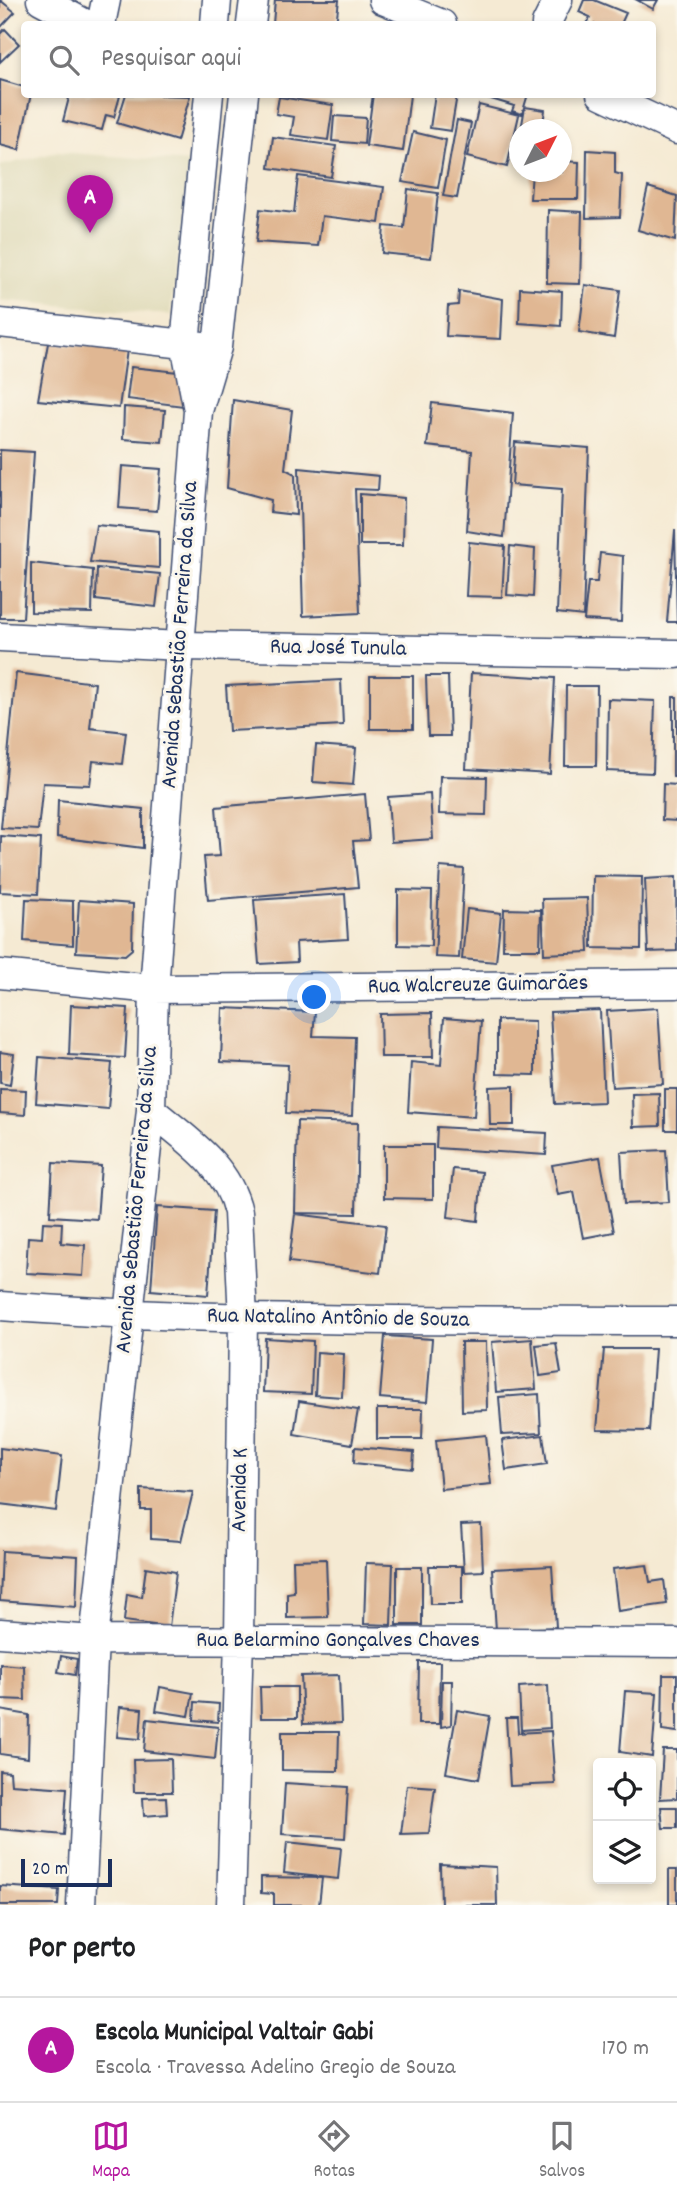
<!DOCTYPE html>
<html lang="pt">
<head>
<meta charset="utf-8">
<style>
  body { margin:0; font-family:Dekko,sans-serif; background:#f2f2f2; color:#202124 }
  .controls { position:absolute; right:21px; bottom:21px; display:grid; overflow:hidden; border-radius:7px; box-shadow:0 4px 10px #0003 }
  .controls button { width:63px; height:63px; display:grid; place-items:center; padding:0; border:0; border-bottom:2px solid #e0e0e0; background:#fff; color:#202124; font:35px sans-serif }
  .compass { position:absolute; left:509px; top:119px; width:63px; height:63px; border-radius:50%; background:#fff; box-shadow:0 4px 10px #0003; rotate:48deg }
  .scale { position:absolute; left:21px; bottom:18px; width:91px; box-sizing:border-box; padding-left:7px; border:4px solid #1b2f5e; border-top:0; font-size:19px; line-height:24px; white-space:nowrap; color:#1b2f5e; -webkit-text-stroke:5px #fbf7ec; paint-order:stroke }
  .you { position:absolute; left:315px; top:998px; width:24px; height:24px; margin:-18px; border:5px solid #fff; border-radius:50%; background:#1a73e8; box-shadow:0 0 0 10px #1a73e833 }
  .badge { display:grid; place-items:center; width:46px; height:46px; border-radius:50%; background:#b5179e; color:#fff; font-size:23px; font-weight:700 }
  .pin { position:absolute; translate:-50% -58px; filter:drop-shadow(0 2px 4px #0008) }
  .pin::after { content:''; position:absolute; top:37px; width:24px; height:21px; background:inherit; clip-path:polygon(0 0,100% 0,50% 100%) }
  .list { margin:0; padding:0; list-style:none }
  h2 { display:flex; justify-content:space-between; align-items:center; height:91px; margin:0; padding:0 28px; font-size:30px }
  h2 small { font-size:23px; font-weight:400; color:#757577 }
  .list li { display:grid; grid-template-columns:46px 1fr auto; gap:21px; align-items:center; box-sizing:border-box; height:105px; padding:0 28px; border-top:2px solid #e0e0e0 }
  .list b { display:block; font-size:26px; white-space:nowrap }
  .list p { margin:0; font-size:23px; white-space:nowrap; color:#757577 }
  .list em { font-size:23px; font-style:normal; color:#757577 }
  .icon { flex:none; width:38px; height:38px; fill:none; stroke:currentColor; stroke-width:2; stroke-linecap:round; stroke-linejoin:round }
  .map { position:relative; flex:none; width:677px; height:1905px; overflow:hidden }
  .search { position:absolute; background:#fff; box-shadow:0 4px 10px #0003; left:21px; right:21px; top:21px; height:77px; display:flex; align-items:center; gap:18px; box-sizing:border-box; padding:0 24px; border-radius:7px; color:#757577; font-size:26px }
  .sheet { height:196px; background:#fff }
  nav { display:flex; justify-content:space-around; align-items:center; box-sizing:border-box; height:98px; border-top:2px solid #e0e0e0; background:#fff; font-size:19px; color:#757577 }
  nav a { display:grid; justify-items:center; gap:4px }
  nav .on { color:#b5179e }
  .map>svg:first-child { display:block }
</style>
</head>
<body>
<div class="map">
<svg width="677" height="1905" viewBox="0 0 677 1905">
  <rect width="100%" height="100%" fill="#fbf7ec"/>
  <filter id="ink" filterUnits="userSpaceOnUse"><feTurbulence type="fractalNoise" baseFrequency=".0143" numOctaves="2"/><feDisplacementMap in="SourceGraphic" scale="14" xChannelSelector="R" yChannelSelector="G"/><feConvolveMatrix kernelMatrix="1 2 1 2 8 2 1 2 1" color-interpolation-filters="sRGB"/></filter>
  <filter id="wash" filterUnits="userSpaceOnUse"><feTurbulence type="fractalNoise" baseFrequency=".00686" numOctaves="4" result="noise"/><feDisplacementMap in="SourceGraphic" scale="28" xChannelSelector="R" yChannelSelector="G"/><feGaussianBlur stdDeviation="1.57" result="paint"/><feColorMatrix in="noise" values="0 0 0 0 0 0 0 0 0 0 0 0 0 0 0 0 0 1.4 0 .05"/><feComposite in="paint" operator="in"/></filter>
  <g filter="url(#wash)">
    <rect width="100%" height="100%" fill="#f5ead3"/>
    <path fill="#e1dcbb" d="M58,152L190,162L170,315L0,300V166Z"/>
    <g id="blocks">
      <path fill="#e0b793" d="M0,0L15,12L0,28Z
        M275,0H339L336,24H273Z
        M584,0H594L626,13L621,24H587L590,17L579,12Z
        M637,0H658L653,9Z
        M5,29L19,44L0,62V34Z
        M0,80L24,87V94H31L19,150L0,145Z
        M70,94H114L120,96L114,117L106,115L102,130L63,121Z
        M126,94L190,96L177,141L117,123Z
        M373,94L410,95L403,151L366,146Z
        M435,94L457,95L451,131L430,128Z
        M489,94H528L522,114L512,111L514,106L488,98Z
        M279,97L333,105L328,140L291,135L294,117L276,114Z
        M479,105L519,115L507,167L467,157Z
        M525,107L545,110L542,130H521Z
        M334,116L366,118L364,144L332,141Z
        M457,120L471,123L457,198L443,196Z
        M413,132L446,140L438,188L402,182Z
        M273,137L336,146L331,177L269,168Z
        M587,150L615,152V173L622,175L620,217L586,218Z
        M562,161L579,162L578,199H530L532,172H562Z
        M298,176L384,187L379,223L322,216L318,246L256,242L260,209L294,213Z
        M648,187L677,196L675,241L638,230Z
        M408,189L438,193L431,258L382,253L384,226L404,228Z
        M548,210L582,212L580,284L547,283Z
        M585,285L620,290L614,338L579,332Z
        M520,288L562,291L561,326L519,323Z
        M459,291L503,299L501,339L446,336L448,306L458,305Z
        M48,343L127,350L119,408L38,400Z
        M131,367L187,373L183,406L127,399Z
        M233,400L292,410L285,469L295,474L296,515L270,512L271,500L227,488Z
        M432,403L513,413L504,537L467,531L472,451L427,446Z
        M124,407L165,410L162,442L123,439Z
        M515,442L589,448L583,616L557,613L562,489L512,485Z
        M0,450L34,452L23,618H0Z
        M122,466L161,469L157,511L119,508Z
        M299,468L379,476L378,490L355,489L360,613L303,616Z
        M360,494L404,498L403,545H360Z
        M96,525L159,531V568L90,562Z
        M675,530L677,622H667Z
        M469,542L505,546L502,597L466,596Z
        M510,546L535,549L533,597L507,595Z
        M600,553L623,556L621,622L584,620L588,582H597Z
        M31,563L93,570L92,613L31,612Z
        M97,568L160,574L156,607L96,600Z
        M16,673L95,683L90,728L126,732L122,764L93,761L90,785L43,783L38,830L1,828Z
        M471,673L555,678L550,774L466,769Z
        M370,676H413V729H370Z
        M426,676H448L450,736H428Z
        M341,680L343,725L229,731L226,686Z
        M566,686H597L596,766H565Z
        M673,697H677V777H673Z
        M608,699L655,701L653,773L607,771Z
        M316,745L356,748L353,785L313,782Z
        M440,776L487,777L486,815L439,814Z
        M663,784L677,785V821L662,820Z
        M365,794L369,840L353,841L358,887L208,900L204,857L220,856L216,807Z
        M430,794L433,839L391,842L388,797Z
        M58,800L143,809V848L57,837Z
        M1,836L41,839L38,894L0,892Z
        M440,867L464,869L459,958L435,957Z
        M593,876L642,877L641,949L592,948Z
        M676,877L677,951L648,952L645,879Z
        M398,890L432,891L431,946L398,945Z
        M345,894L348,939L296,942L297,962L259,964L254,900Z
        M587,898L589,952L544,954L542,899Z
        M26,899L73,901V945L24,941Z
        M79,900L133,904L132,949L125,955L76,952Z
        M467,909L501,913L496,962L462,959Z
        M504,909L541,910L540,949H503Z
        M71,1005L128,1008L125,1058L69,1055Z
        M223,1008L315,1012L313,1036L355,1037L352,1116L286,1113L288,1065L221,1062Z
        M658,1008L663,1084L612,1087L607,1011Z
        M600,1010L604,1102L555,1104L550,1012Z
        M432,1013L433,1057H381L380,1014Z
        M444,1018L481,1021L474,1117L408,1112L411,1062L441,1065Z
        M497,1020L535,1021V1075L497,1074Z
        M0,1052L14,1054L10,1085L0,1083Z
        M39,1057L112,1063L108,1109L36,1103Z
        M514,1086V1125H490L489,1087Z
        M0,1089L26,1090L25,1115L0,1113Z
        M665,1089H677V1130H665Z
        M659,1093L660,1126L633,1127L632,1094Z
        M297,1121L358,1123L356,1214L295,1213Z
        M437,1127L547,1133L546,1155L436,1148Z
        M384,1145H433V1199L384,1198Z
        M666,1150L669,1202L624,1204L621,1152Z
        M600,1157L614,1232L583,1238L574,1192L558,1195L552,1165Z
        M53,1163L101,1166L97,1219L50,1216Z
        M453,1169L482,1172L478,1221L448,1217Z
        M157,1207L214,1211L208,1295L151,1290Z
        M295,1214L386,1225L380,1273L289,1262Z
        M43,1222L62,1223L61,1243L85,1245L83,1276L26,1273L28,1237L42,1238Z
        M385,1336L432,1339L427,1402L380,1398Z
        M265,1338L313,1341L311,1394L263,1392Z
        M532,1339L536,1389L496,1392L492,1342Z
        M461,1342H486L487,1410L462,1411Z
        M556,1343L561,1373L540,1376L536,1345Z
        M604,1349H655L649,1431L597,1430Z
        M317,1352L344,1354L342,1397L315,1395Z
        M539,1394L541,1433L502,1435L499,1397Z
        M299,1401L358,1410L352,1444L294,1434Z
        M377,1409H423L422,1439H377Z
        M486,1435L491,1484L441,1489L436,1440Z
        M543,1435L547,1464L506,1470L502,1440Z
        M355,1447L414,1452L413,1469L354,1463Z
        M0,1448L62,1456L56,1511L0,1504Z
        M141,1489L193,1492L181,1541L151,1539V1510H141Z
        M481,1524L483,1571L464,1572L461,1525Z
        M2,1551L78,1556L76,1607L0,1601Z
        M326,1559L328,1617L287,1618V1593L294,1592L293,1560Z
        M366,1563L393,1564L391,1625L364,1624Z
        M647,1565L650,1582L664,1580L667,1604L618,1611L613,1569Z
        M429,1566H462V1604H430Z
        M552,1566L556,1627L496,1630L492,1569Z
        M146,1567L176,1572L169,1627L124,1621L127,1594L142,1597Z
        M397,1567H422V1625H397Z
        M61,1656L77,1659L75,1675L58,1672Z
        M419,1662H440L439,1724H418Z
        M0,1664L24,1666L25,1700L0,1699Z
        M339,1675L341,1723L303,1724L301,1676Z
        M663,1675H677V1732L662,1730Z
        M442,1681H452L451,1725L441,1727Z
        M548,1685L550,1728L521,1730L519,1687Z
        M160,1687L193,1693L189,1716L156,1711Z
        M260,1687H297V1718H261Z
        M625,1691L657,1693L652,1757L620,1752Z
        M195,1702L219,1704L218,1722L194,1720Z
        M120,1707L142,1709L140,1739L117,1737Z
        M0,1710L29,1715L28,1758L0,1754Z
        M457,1710L490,1716L479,1779L446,1773Z
        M506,1718H517L518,1733L551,1731L555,1784L510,1786Z
        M147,1719L218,1727L215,1759L144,1751Z
        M282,1732H339L338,1771L282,1770Z
        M663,1750H677V1798L660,1799Z
        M171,1759L172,1792H134L133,1760Z
        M0,1771L10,1772L11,1784L67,1788L64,1835L0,1829Z
        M285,1783L348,1787L345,1838L282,1834Z
        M407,1785L435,1787L429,1833L401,1834Z
        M166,1797L167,1814L144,1816L143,1798Z
        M661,1807H677V1828H663Z
        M287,1842L341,1848L338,1879L284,1873Z
        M440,1864L496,1867L497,1905H441Z
        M669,1870H677V1905H669Z
        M261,1877L322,1878L319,1905H274V1894L261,1893Z
        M0,1886L59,1890L58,1905H0Z"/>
    </g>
  </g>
  <g filter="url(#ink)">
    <use href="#blocks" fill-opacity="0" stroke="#3c4b70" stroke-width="2"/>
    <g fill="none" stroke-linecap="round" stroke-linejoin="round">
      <g stroke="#3c4b70" stroke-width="31">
        <path id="street" d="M41,0L86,24
          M383,0L442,24
          M101,24L106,0
          M215,24L217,0
          M251,24L254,0
          M546,24L558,0
          M601,94L677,130
          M0,323L202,346
          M197,405L185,344L209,94
          M0,637L181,646L677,654
          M0,974L154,989L677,984
          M151,1110C186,1139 228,1166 238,1212L243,1319L239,1639L231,1905
          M0,1306C225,1323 451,1320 677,1321
          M0,1633L94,1640L677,1643
          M81,1905L94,1640L151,1110L154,989L198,411L217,347L244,94"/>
      </g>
      <use href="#street" stroke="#fff" stroke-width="28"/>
    </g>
  </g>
  <g text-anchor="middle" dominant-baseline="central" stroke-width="6" stroke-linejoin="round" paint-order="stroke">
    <g font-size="23" fill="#1b2f5e" stroke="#fbf7ec">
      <text transform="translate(181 635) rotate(-86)">Avenida Sebastião Ferreira da Silva</text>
      <text transform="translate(338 649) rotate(1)">Rua José Tunula</text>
      <text transform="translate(478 986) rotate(-1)">Rua Walcreuze Guimarães</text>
      <text transform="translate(138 1200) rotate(-85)">Avenida Sebastião Ferreira da Silva</text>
      <text transform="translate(338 1319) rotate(1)">Rua Natalino Antônio de Souza</text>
      <text transform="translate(241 1490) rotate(-89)">Avenida K</text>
      <text x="338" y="1641">Rua Belarmino Gonçalves Chaves</text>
    </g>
  </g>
</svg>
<div class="controls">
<button><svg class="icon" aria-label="locate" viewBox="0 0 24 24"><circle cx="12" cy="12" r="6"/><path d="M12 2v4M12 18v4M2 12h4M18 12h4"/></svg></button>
<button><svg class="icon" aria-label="layers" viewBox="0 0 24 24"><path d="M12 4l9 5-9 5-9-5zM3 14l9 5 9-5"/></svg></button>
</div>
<svg class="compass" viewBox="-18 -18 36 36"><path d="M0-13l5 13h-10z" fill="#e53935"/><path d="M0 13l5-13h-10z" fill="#757577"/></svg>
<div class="scale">20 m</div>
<div class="you"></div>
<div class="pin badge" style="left:90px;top:233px">A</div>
<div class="search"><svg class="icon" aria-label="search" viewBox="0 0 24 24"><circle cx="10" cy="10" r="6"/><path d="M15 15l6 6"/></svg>Pesquisar aqui</div>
</div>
<section class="sheet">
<h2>Por perto<small></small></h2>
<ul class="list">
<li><span class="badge">A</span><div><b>Escola Municipal Valtair Gabi</b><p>Escola · Travessa Adelino Gregio de Souza</p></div><em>170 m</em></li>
</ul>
</section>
<nav>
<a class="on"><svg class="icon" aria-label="map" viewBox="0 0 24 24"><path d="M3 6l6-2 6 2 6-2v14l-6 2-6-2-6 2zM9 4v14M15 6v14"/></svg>Mapa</a>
<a><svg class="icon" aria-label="directions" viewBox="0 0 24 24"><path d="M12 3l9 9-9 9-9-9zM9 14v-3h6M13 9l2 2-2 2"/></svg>Rotas</a>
<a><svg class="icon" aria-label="saved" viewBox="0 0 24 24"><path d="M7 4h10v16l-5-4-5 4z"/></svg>Salvos</a>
</nav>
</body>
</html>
